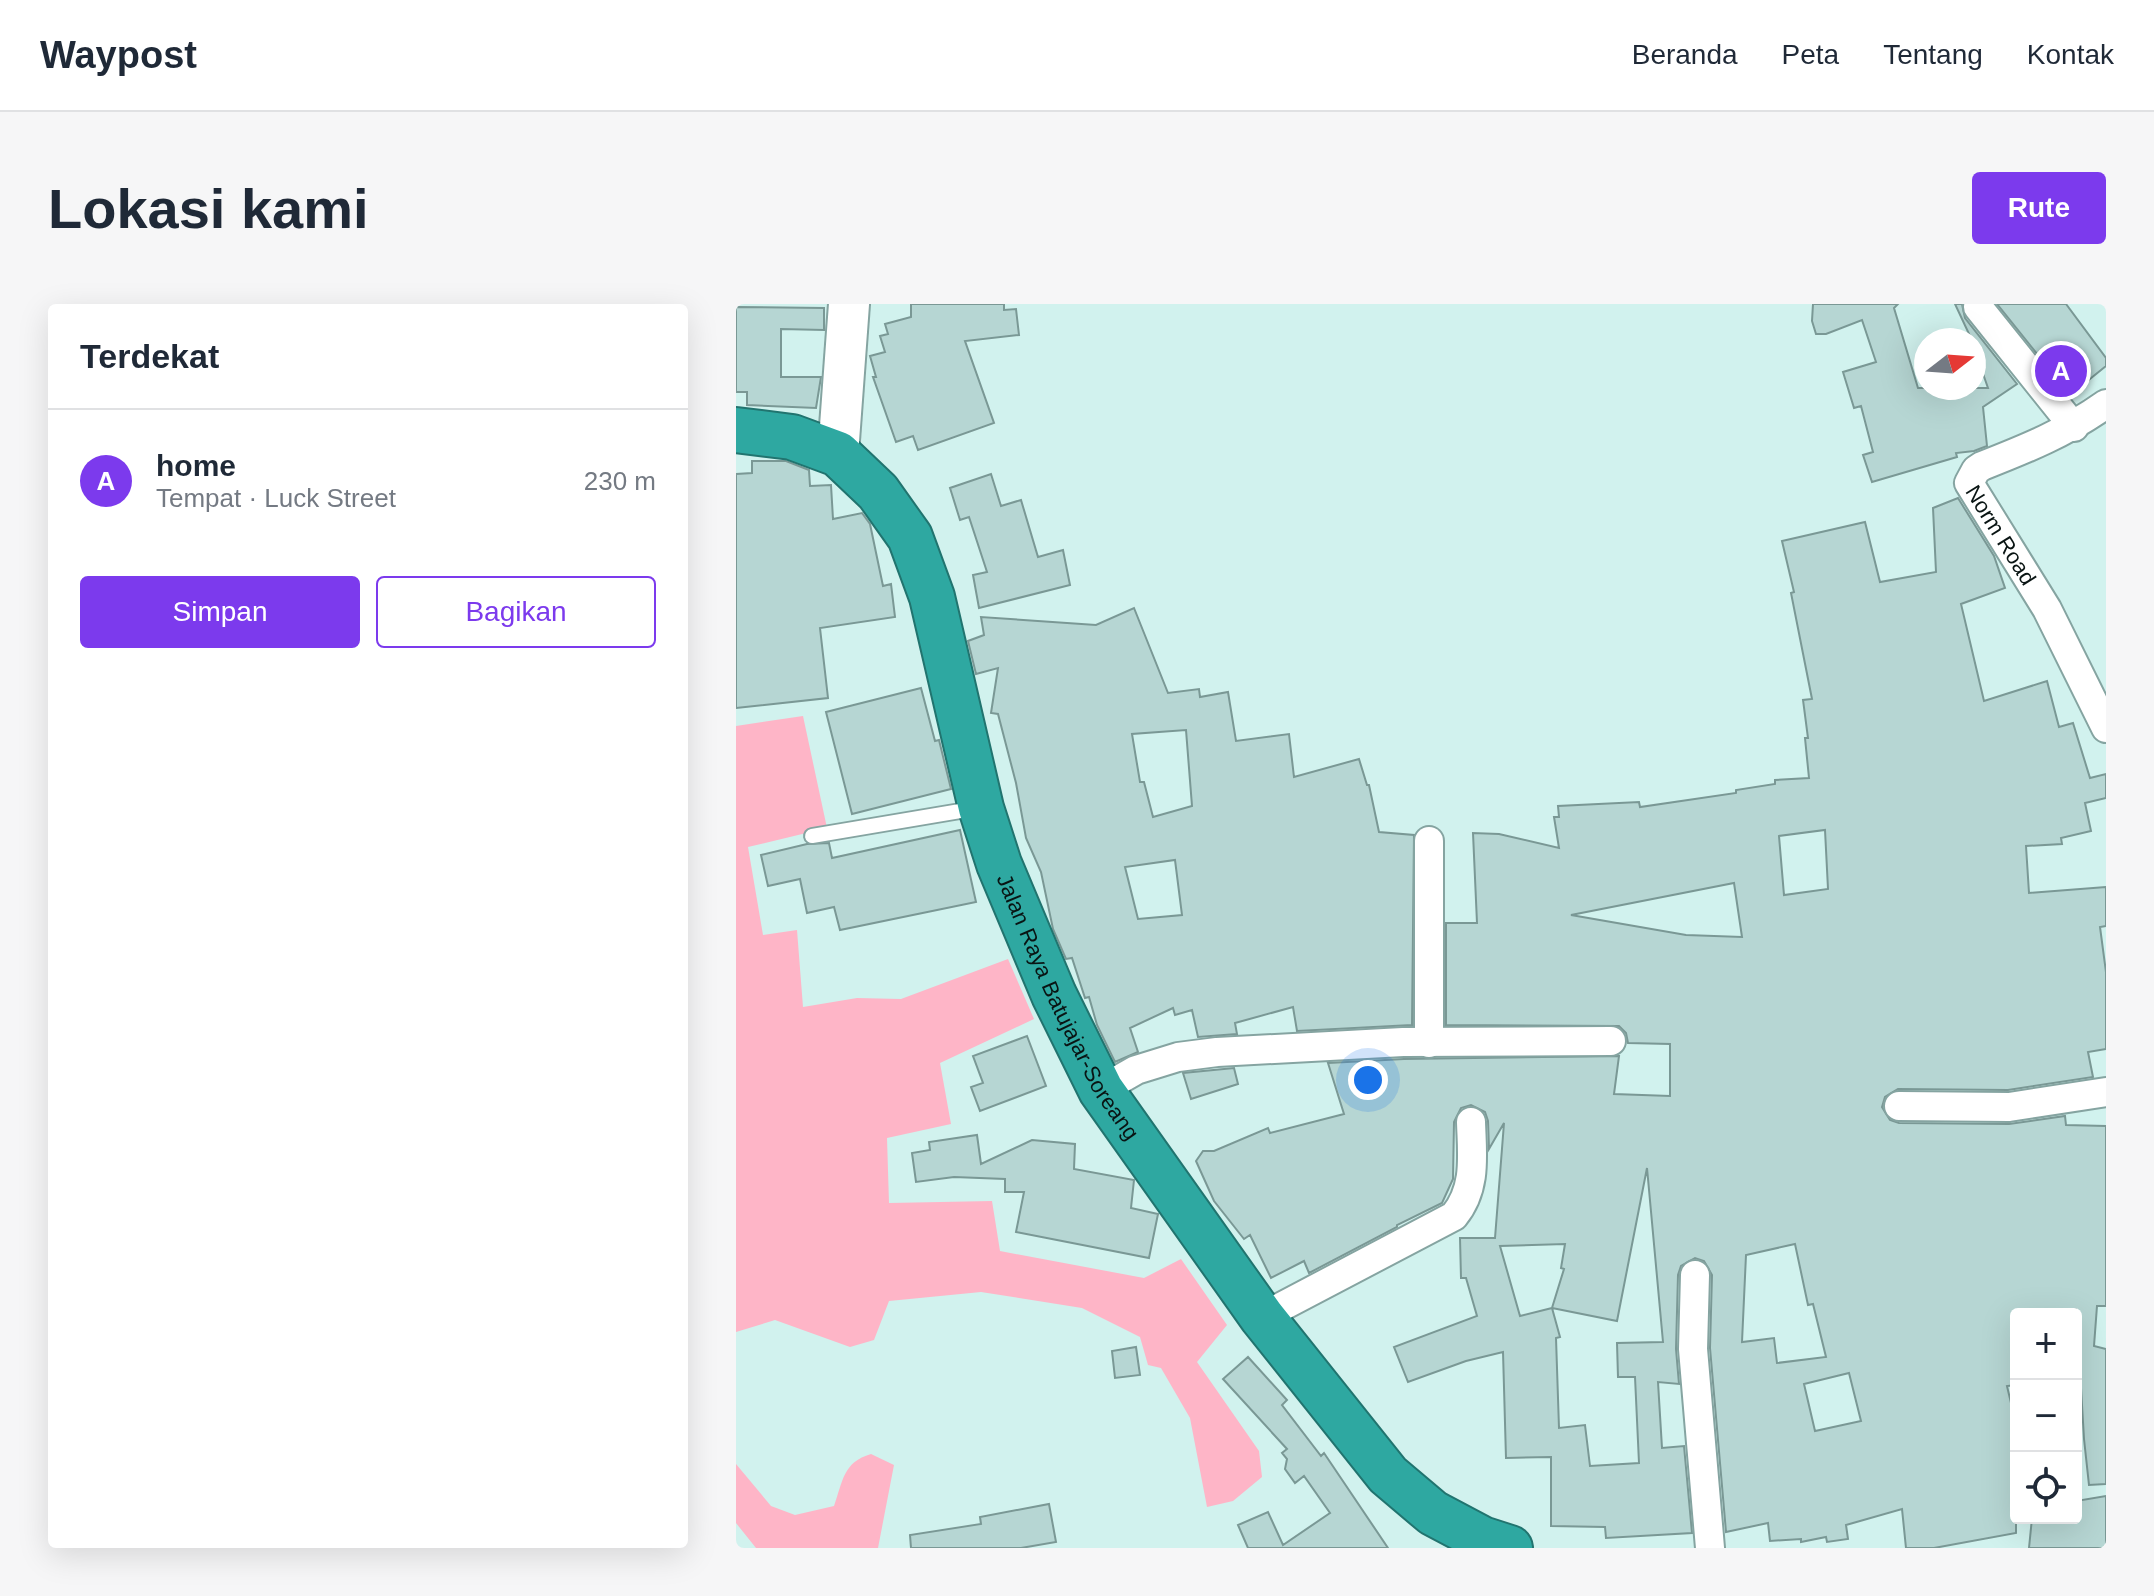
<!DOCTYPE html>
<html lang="id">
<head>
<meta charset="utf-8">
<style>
  body { margin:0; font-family:Helvetica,sans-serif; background:#f6f6f7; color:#1f2937 }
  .controls { position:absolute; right:24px; bottom:24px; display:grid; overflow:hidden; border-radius:8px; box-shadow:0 8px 32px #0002 }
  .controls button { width:72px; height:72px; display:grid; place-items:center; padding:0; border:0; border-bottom:2px solid #e0e1e3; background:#fff; color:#1f2937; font:40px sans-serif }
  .compass { position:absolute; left:1178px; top:24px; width:72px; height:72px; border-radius:50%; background:#fff; box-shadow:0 8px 32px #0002; rotate:73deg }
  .you { position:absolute; left:632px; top:776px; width:28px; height:28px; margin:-20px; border:6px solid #fff; border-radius:50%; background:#1a73e8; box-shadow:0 0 0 12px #1a73e833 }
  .badge { display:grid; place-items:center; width:52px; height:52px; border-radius:50%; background:#7c3aed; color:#fff; font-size:26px; font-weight:700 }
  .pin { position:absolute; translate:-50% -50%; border:4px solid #fff; box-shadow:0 2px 8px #0006 }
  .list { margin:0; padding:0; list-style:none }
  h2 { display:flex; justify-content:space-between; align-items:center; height:104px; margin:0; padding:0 32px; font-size:34px }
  h2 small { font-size:26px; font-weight:400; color:#747a83 }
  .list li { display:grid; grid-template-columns:52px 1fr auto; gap:24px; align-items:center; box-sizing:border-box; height:144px; padding:0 32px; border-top:2px solid #e0e1e3 }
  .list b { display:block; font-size:30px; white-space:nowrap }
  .list p { margin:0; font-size:26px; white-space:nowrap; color:#747a83 }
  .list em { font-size:26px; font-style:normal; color:#747a83 }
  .actions { display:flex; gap:16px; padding:24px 32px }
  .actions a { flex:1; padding:18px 0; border:2px solid #7c3aed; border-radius:8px; text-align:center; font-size:28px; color:#7c3aed }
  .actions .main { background:#7c3aed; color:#fff }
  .icon { flex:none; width:44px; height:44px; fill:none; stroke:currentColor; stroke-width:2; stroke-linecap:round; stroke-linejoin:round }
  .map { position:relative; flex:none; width:1370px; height:1244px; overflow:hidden; border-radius:8px }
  header { display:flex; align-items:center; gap:48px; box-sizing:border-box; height:112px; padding:0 40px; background:#fff; border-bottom:2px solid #e0e1e3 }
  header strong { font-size:38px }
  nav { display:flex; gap:44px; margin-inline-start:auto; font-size:28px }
  .intro { display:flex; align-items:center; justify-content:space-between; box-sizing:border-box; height:192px; padding:0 48px }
  h1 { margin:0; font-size:56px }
  .button { padding:20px 36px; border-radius:8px; background:#7c3aed; color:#fff; font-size:28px; font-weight:700 }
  main { display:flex; gap:48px; padding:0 48px }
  aside { flex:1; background:#fff; border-radius:8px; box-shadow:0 8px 32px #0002 }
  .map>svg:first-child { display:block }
</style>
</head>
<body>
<header>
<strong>Waypost</strong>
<nav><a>Beranda</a><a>Peta</a><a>Tentang</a><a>Kontak</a></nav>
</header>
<div class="intro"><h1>Lokasi kami</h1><a class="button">Rute</a></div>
<main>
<aside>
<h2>Terdekat<small></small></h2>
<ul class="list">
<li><span class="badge">A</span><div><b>home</b><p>Tempat · Luck Street</p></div><em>230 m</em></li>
</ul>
<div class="actions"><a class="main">Simpan</a><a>Bagikan</a></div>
</aside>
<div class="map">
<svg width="1370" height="1244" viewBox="0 0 1370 1244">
  <rect width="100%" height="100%" fill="#d1f2ee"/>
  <path fill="#feb5c7" d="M67,412L91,524L12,543L27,631L61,626L67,703L121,694L165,695L272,655L298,715L204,759L215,820L151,834L153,899L256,897L264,947L408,974L445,955L491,1021L461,1058L523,1147L526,1173L497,1197L471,1203L454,1114L425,1064L412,1061L404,1033L346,1004L245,988L153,997L138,1036L114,1043L39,1016L0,1028V422Z
    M135,1150L158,1161L142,1244H20L0,1219V1160L35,1202L59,1211L98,1202C107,1177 107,1158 135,1150Z"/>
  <path fill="#b6d6d3" stroke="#7a9895" stroke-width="2" fill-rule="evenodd" d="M175,0H268V6L280,5L283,31L229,37L258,119L182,146L177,132L160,138L137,73H140L134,52L149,48L144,32L152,30L149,20L175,13Z
    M1077,0H1162L1158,4L1182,84H1252L1245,64L1248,62L1219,0H1226L1229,14L1281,80L1247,103L1251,142L1238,147L1220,149L1221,153L1136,178L1127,151L1137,148L1125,102L1118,104L1107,68L1140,58L1126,16L1090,30H1080L1076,17Z
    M1261,0H1330L1370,54V62L1334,91Z
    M0,3L88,4V26L45,25V73H85L80,104L11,101V88H0Z
    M16,157H50L73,166L74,182L95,181L97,215L126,209L134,220L147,282L155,280L159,313L84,324L92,394L0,404V170L16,169Z
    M255,170L265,202L285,196L302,253L327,246L334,281L243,304L237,271L251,268L233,213L224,216L214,184Z
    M1222,194L1258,252L1269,284L1225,300L1248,397L1311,377L1323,423L1337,419L1354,474L1370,470V494L1349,499L1355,527L1325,534L1326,540L1290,542L1293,589L1370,583V622L1364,623L1370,668V745L1352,748L1357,773L1272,786L1162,785L1149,793L1146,803L1154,816L1163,819L1273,820L1329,812L1330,821L1370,822V1002H1361L1358,1042L1370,1045V1180L1353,1181L1348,1135L1344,1067L1340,1066V1005L1280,1010V1081L1271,1082L1280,1120V1229L1198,1244H1170L1166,1205L1110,1221L1112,1235L1091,1238L1090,1233L1065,1238V1235L1034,1237L1032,1219L990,1228L974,1044L976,971L968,957L959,954L945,962L942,971L940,1045L943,1080L922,1078L926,1144L948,1142L956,1229L870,1234L869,1223L815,1222V1153L770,1154L767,1048L730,1057L672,1078L658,1043L741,1012L730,974H725L724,934H759L768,819L753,845L752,817L749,808L735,801L725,804L718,818L717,875L706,899L661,921V923L573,969L568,957L535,974L514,931L508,935L478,897L460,857L467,847H478L532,824L534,829L608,810L592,759L668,755L883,752L878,790L934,792V740L892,739L890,729L883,722L710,721V619H741L737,529L763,530L823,544L818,513H823L822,502L903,498L904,503L1000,489V486L1039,480V476L1073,474L1069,434H1072L1067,396L1076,395L1055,289L1058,288L1046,237L1129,218L1144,278L1200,268L1197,204ZM1089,526L1092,585L1048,591L1043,532ZM998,579L1006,633L950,631L835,611ZM911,864L927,1038L881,1039L882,1073H899L903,1159L854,1162L849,1121L823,1124L820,1034L824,1033L816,1004L784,1012L764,942L829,940L825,964L828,965L816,1004L881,1017ZM1059,940L1072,1001L1077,1000L1090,1053L1041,1059L1038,1034L1006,1038L1010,951ZM1113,1069L1125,1117L1079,1127L1068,1080Z
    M398,304L432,389L463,385L464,393L492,388L500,437L553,430L558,473L623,455L631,481H633L643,528L678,531L676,721L561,727L557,703L499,719L501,730L462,733L456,706L439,711L437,704L394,724L402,748L379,758L361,721L353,693L349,694L336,654L330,655L317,625L305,568L290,534L280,479L262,410L255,409L262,364L240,370L232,337L248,331L245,313L360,321ZM450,426L456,502L417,513L408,478H404L396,430ZM439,556L446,611L402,615L389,563Z
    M185,384L199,437L203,436L215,485L116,510L90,408Z
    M224,526L240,598L104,626L98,603L71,609L64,575L32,582L25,551L71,540L93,539L96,554Z
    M291,732L310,782L244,807L235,783L247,779L237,752Z
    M498,764L502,780L455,795L447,769Z
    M241,831L245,860L296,836L339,840L338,865L398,876L395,904L422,910L413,954L280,928L288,888H269V875L218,873L180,878L176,849L194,846L193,838Z
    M400,1043L404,1071L379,1074L376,1047Z
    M512,1053L551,1096L546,1101L585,1152L588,1149L652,1244H512L502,1221L532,1208L547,1241L594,1209L568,1172L559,1179L549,1165L551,1155L546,1149L551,1145L487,1075Z
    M1370,1192V1244H1293L1296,1214H1340V1197Z
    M313,1200L320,1238L285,1244H175L174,1231L245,1220L244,1213Z"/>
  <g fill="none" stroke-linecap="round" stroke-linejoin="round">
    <g stroke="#85a4a1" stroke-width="18">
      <path id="lane" d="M76,532L242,504"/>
    </g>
    <g stroke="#85a4a1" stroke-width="32">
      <g id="street">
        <path d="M1242,3L1338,123"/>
        <path id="s1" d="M1370,100C1329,129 1292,144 1246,162L1240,166L1233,179L1311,305L1370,424"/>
        <path d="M693,537V739"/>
        <path d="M365,786L400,766L442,753L481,748L667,738L875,737"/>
        <path d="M1163,802L1273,803L1370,788"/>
        <path d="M959,971L957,1045L974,1244"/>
        <path d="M526,1013L718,912C741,884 736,851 735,818"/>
      </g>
    </g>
    <g stroke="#85a4a1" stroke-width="44">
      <path id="secondary" d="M102,150L113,0"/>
    </g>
    <g stroke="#21746f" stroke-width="48">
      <g id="highway">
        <path id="s2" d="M0,126L56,133L102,150L142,188L174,233L196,293L245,504L263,560L318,691L365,786L526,1013L652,1171L697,1209L746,1235L774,1244"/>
      </g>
    </g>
    <use href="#lane" stroke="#fff" stroke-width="14"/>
    <use href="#street" stroke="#fff" stroke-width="28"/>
    <use href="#secondary" stroke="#fff" stroke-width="40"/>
    <use href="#highway" stroke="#2ea8a1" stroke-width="44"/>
  </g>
  <g text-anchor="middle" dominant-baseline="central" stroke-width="6" stroke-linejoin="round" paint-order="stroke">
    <g font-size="22" fill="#091413" stroke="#fff">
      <text stroke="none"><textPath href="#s1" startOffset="222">Norm Road</textPath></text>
      <text stroke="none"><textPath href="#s2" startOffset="714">Jalan Raya Batujajar-Soreang</textPath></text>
    </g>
  </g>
</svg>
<div class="controls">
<button>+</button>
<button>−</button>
<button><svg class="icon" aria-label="locate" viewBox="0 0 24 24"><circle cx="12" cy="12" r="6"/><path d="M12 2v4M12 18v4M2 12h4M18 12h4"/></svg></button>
</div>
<svg class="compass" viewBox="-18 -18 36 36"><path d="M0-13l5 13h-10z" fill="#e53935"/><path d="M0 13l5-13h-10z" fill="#747a83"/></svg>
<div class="you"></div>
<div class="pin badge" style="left:1325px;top:67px">A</div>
</div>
</main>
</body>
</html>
